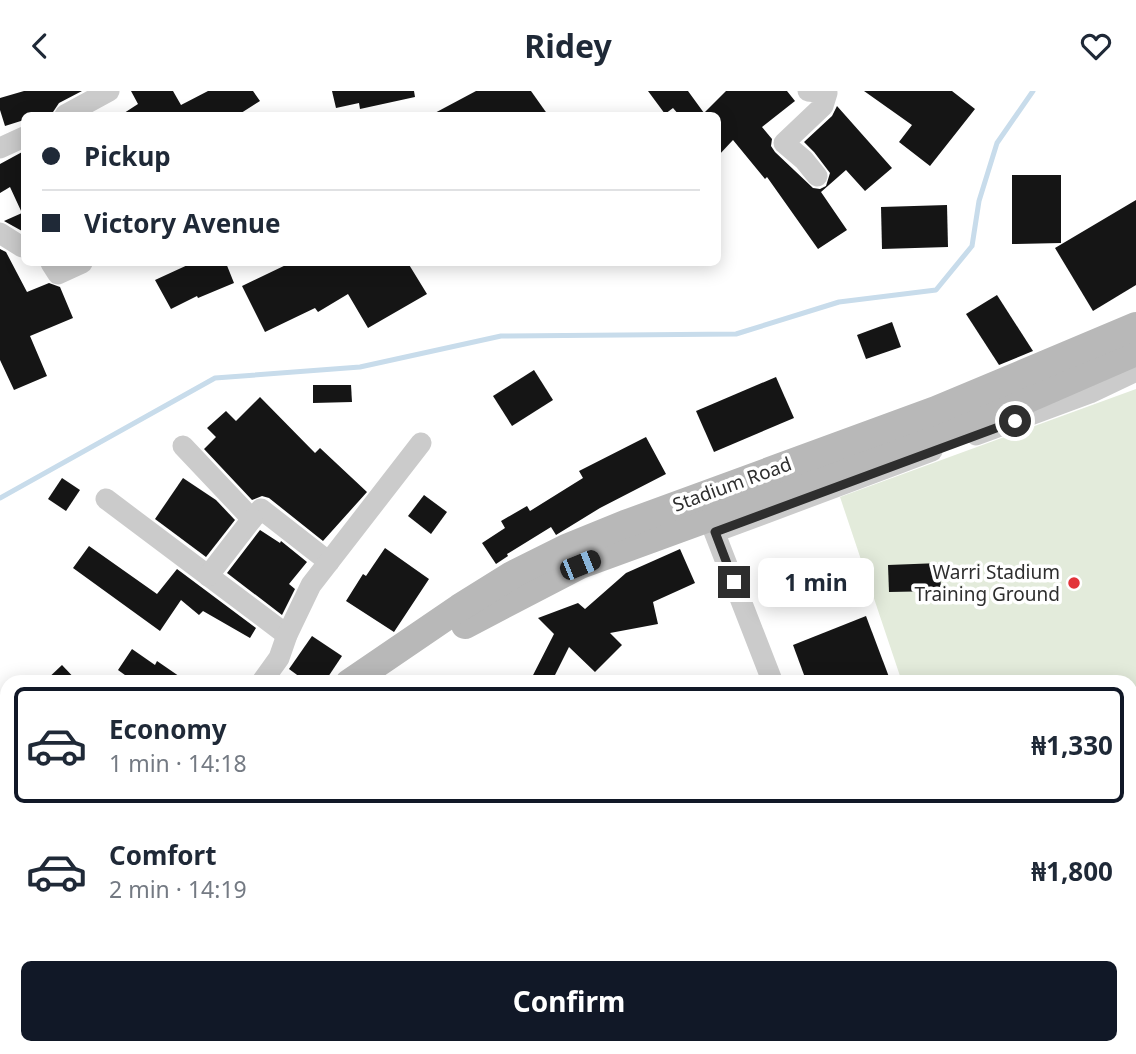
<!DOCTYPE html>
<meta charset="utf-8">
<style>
body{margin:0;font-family:"Noto Sans",sans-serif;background:#f2f2f3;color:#1f2937;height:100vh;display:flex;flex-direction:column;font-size:26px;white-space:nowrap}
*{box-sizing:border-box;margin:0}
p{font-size:23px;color:#747a83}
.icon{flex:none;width:38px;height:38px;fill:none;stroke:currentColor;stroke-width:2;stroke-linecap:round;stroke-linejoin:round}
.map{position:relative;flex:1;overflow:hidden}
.drawer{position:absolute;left:0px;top:584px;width:1138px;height:380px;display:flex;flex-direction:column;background:#fff;border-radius:21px 21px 0 0;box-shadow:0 4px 18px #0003}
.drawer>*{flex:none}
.guide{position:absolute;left:21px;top:21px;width:700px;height:154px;border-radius:10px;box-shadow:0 4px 18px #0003;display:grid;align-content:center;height:154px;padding:0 21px;background:#fff}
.end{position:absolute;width:32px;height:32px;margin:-16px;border:9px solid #2e2e2e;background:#fff;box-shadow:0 0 0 4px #fff}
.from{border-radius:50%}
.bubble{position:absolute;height:49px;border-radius:10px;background:#fff;box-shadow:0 4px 18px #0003;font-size:23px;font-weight:700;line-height:49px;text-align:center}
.car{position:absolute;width:21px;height:42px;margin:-21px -10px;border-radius:9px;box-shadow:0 0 5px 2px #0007;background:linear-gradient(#222 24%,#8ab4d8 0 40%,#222 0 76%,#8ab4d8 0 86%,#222 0)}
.guide b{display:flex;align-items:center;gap:24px;height:66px;font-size:26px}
.guide b+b{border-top:2px solid #e0e1e3}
.guide i{width:18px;height:18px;background:#1f2937}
ul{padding:12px 0 0;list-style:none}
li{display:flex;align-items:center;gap:21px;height:116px;margin:0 14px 10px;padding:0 7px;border:4px solid transparent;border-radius:10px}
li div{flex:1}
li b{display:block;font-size:26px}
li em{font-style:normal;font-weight:700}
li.on{border-color:#111827}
li>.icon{width:63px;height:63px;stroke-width:1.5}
.action{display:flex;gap:14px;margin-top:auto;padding:14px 21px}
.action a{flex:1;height:80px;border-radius:10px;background:#111827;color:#fff;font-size:28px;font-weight:700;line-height:80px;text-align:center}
header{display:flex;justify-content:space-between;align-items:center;height:91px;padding:0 21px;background:#fff;font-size:32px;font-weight:700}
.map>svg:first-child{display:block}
.pitch{fill:#e3ebdb}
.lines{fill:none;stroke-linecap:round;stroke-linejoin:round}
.stream{stroke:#c8dceb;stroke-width:5}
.building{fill:#151515}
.minor{stroke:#cbcbcb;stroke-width:21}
.secondary{stroke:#b8b8b8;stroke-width:28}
.route{stroke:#2e2e2e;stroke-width:9}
.poi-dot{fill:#e23339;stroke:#fff;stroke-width:2.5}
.labels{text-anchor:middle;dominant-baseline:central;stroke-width:7;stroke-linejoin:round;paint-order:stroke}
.street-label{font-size:19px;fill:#2e2e2e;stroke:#fff}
.poi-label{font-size:19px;fill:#2e2e2e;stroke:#fff;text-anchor:end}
</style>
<header><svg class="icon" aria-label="back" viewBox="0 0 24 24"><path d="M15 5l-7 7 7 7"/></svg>Ridey<svg class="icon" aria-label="heart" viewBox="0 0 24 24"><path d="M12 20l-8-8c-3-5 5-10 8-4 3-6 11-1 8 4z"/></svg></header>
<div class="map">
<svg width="1136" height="963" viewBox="0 0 1136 963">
<rect width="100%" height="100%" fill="#fff"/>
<path class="pitch" d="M1136,298V963H1035L1027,957H1130V592L902,591L840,406Z"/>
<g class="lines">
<path class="stream" d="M0,407L215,287L360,276L501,245L736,243L839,211L936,199L972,155L979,110L997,52L1033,0"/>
</g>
<g class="building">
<path d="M24,0H82L59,12L53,21L40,24H24V29L5,35L0,19V7Z"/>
<path d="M131,0H173L181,14L208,0H253L260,10L238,24H121L138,13Z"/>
<path d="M332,0H414L415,6L360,18L359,12L336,17Z"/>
<path d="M476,0H531L548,24H431Z"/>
<path d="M648,0H688L704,22L726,0H787L795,10L762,36L772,48L771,55L775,61L813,97L820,98L826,95L830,82L814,61L804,51L832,25L837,15L892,77L865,100L846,79L821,101L847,139L818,158L767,86L765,88L733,49L718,65V24H679L673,17L665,23Z"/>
<path d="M864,0H952L975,18L930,75L899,51L912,34Z"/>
<path d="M24,60V139L22,140L4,130L22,122L10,96L0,102V73Z"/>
<path d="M1012,84H1061V152L1012,153Z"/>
<path d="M1136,109V194L1093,220L1055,157Z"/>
<path d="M947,114L948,156L882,158L881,116Z"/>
<path d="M0,158L6,161L27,201L49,192L60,196L73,227L30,245L47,285L14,299L0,269Z"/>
<path d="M192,172H226L234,192L198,207L197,205L171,218L155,189Z"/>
<path d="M290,172H408L427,203L368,237L348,203L318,221L315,217L265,241L242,195Z"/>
<path d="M997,204L1033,260L999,274L966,223Z"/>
<path d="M892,231L901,256L866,268L857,244Z"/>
<path d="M534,279L553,309L512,335L493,305Z"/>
<path d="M776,286L794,327L714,361L696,320Z"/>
<path d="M313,294H351L352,311L313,312Z"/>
<path d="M260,306L315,362L320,357L367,401L323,450L269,407L262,405L252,409L204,358L216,346L207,337L226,320L236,330Z"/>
<path d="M646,346L666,383L600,417L556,444L551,436L507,463L508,465L496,473L482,452L505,437L501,430L527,415L530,420L583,387L579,380Z"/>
<path d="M62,387L80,399L66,420L48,408Z"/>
<path d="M183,387L216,409L235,429L206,466L155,428Z"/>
<path d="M424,404L447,421L431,443L408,425Z"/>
<path d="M260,439L280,452L281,450L307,471L289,493L295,498L282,524L227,482Z"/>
<path d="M89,455L157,503L177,478L256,537L250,547L203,520L199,524L181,509L160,540L73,477Z"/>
<path d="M385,457L429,488L394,541L346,510L363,483L366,485Z"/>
<path d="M680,458L695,492L653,511L658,533L610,542L622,554L595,581L569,556L551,592H529L554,543L538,527L578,512L585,518L626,482Z"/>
<path d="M940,472L941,500L889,501L888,474Z"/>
<path d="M866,525L889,586L876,592H807L793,554Z"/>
<path d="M312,545L342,565L324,592H308L289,578Z"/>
<path d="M132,558L155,574L157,570L189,592H136L118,579Z"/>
<path d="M62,574L79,592H43Z"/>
</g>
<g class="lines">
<g class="minor">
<path d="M808,0L827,2L823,15L784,52L804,69L817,85"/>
<path d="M65,24L109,0"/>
<path d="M0,57L24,46"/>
<path d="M0,142L22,156L24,155"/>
<path d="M51,172L58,183L82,172"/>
<path d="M976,344L1090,302L1136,280"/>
<path d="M183,355L252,428L261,418L329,471"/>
<path d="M106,408L287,544"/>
<path d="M710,430L773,592"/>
<path d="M715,441L932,360"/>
<path d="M208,485L252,428"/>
<path d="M261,592L279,567L287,544L311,494L421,352"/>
<path d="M146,957L152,963"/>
<path d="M448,957L454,963"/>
<path d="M910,957L912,963"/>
</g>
<g class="secondary">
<path d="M465,534L580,474L989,325L1136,261"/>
<path d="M349,592L459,517L512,484L566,457L625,433L936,319L1136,235"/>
<path d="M0,812L7,809"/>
<path d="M0,845L7,841"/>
</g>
</g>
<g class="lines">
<path class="route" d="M734,491L715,441L1015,330"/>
</g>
<circle class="poi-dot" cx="1074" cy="492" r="7"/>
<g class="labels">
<g class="street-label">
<text transform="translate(732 393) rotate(-20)">Stadium Road</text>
</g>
<g class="poi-label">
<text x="1060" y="481">Warri Stadium<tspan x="1060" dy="22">Training Ground</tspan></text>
</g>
</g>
</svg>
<i class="end from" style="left:1015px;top:330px"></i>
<i class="end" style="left:734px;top:491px"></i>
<div class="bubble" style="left:758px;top:467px;width:116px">1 min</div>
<i class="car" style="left:580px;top:474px;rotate:68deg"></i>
<div class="guide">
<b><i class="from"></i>Pickup</b>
<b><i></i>Victory Avenue</b>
</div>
<section class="drawer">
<ul>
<li class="on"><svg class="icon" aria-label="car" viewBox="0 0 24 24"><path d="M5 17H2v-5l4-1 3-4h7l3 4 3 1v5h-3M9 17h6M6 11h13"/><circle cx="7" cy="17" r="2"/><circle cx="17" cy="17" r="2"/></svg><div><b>Economy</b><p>1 min · 14:18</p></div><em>₦1,330</em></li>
<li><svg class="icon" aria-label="car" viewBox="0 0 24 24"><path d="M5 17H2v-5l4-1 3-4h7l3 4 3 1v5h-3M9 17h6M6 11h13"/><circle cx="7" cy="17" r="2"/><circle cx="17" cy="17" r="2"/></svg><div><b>Comfort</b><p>2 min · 14:19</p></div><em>₦1,800</em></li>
</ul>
<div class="action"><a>Confirm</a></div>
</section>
</div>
